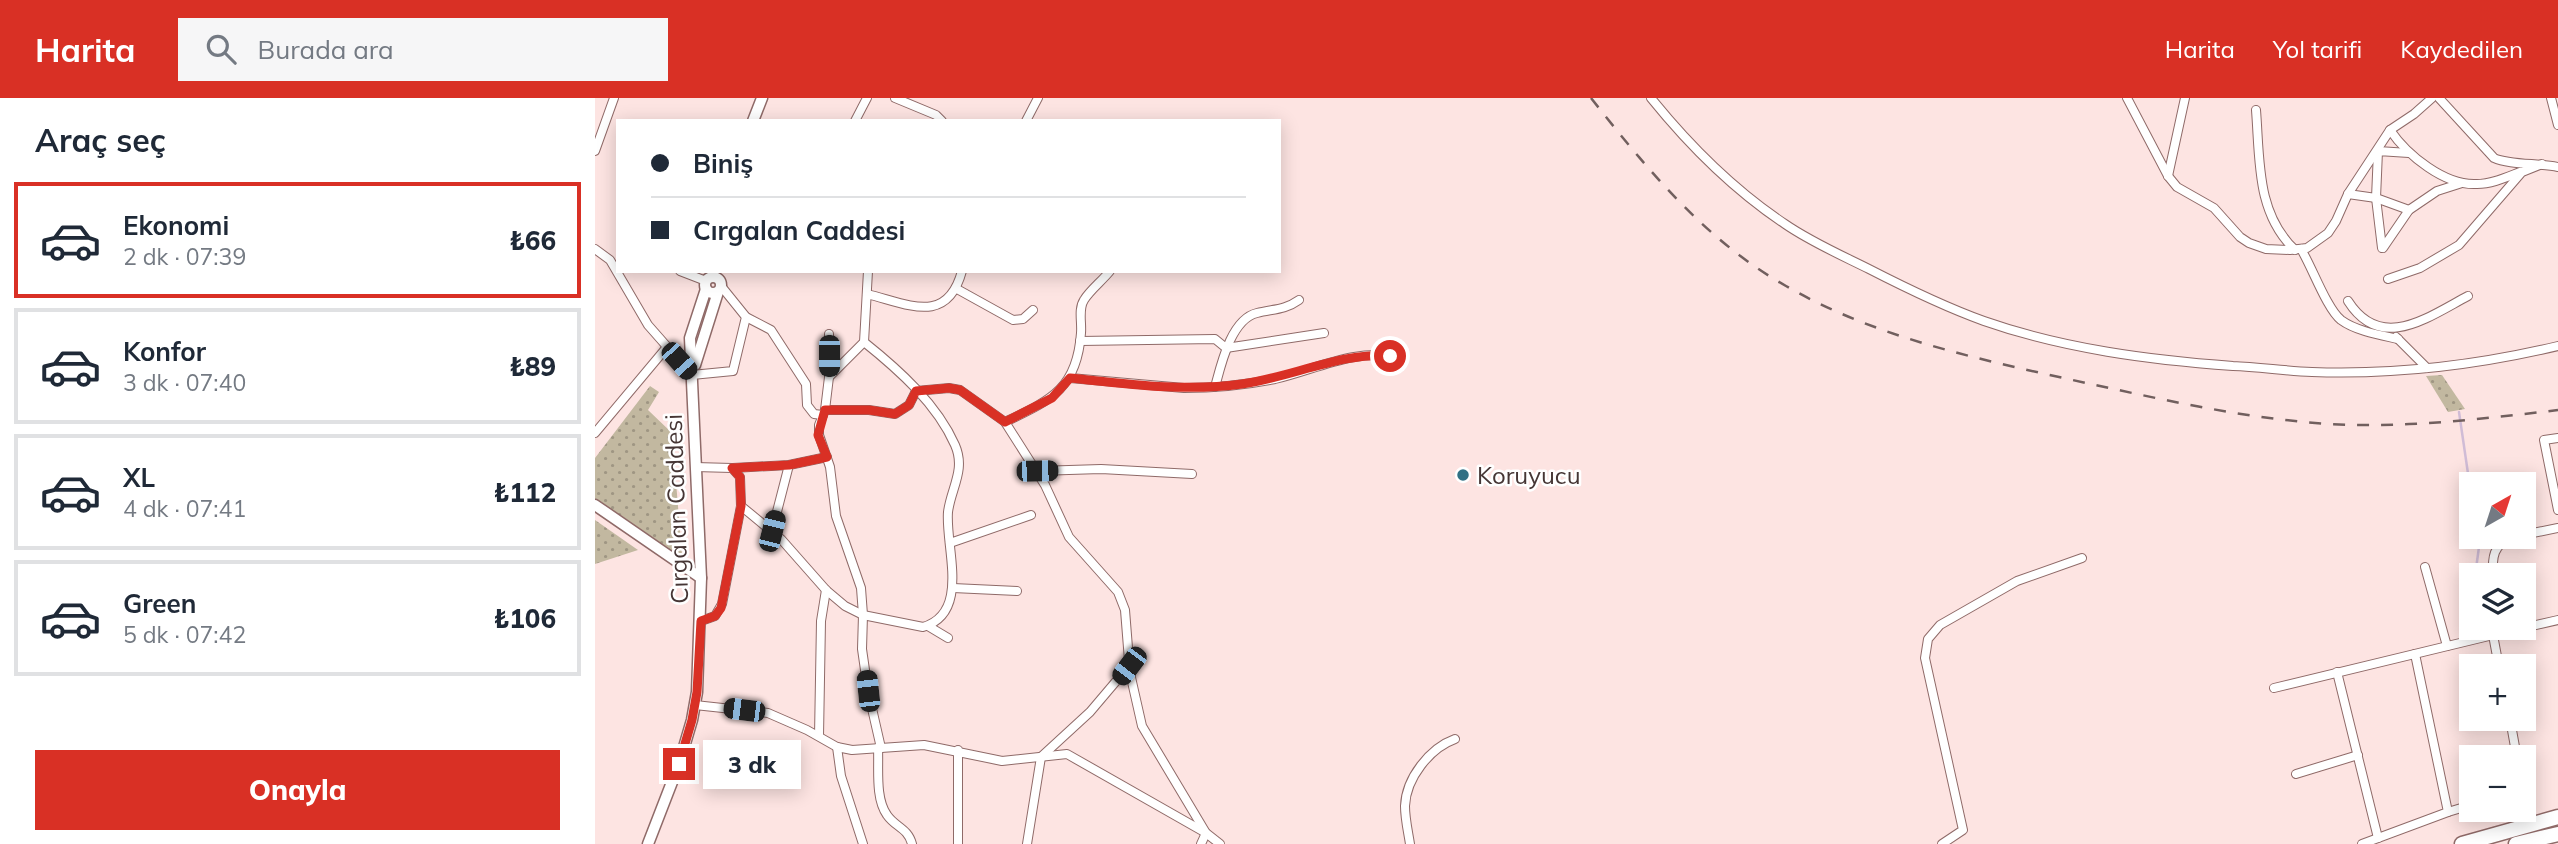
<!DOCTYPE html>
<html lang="tr">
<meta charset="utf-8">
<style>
body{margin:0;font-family:Mulish,sans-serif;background:#f6f6f7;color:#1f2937;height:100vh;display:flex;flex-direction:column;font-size:26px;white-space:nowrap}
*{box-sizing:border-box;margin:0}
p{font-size:23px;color:#747a83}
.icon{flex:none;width:38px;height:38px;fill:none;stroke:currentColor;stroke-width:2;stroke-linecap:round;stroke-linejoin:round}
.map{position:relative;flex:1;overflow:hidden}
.drawer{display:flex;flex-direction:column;background:#fff;width:595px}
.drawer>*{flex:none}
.top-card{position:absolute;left:21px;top:21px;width:665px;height:154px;border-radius:0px;box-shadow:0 4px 18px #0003;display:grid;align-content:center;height:154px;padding:0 35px;background:#fff}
.needle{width:46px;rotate:39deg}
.tools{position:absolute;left:1864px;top:374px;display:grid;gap:14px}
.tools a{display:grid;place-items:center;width:77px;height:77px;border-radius:0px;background:#fff;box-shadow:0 4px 18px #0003;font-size:35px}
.end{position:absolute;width:32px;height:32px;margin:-16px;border:9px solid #d93025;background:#fff;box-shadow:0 0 0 4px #fff}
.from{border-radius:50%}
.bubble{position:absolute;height:49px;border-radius:0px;background:#fff;box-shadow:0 4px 18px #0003;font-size:23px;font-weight:800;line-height:49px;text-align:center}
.car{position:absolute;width:21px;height:42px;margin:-21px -10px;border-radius:9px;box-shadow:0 0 5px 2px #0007;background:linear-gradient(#222 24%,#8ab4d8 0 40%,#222 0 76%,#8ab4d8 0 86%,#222 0)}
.top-card b{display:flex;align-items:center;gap:24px;height:66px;font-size:26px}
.top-card b+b{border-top:2px solid #e0e1e3}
.top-card i{width:18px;height:18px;background:#1f2937}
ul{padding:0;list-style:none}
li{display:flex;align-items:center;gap:21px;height:116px;margin:0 14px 10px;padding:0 21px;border:4px solid #e0e1e3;border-radius:0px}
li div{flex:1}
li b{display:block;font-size:26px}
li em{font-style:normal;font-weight:800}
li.current{border-color:#d93025}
li>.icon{width:63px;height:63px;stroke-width:1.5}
h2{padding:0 35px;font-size:32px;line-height:84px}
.action{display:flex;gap:14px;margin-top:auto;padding:14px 35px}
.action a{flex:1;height:80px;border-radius:0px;background:#d93025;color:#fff;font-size:28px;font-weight:800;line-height:80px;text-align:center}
header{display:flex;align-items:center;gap:42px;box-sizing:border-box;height:98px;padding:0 35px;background:#d93025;color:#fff}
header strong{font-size:33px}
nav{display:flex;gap:38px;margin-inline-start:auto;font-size:24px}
.search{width:490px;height:63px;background:#f6f6f7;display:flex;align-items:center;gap:18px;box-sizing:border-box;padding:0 24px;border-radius:0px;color:#747a83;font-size:26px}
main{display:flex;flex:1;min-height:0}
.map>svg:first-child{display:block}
.grass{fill:url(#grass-dots)}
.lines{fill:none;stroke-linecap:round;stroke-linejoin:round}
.stream{stroke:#d0bcd6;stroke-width:2.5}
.street-casing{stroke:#8f6a68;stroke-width:10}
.secondary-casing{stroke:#8f6a68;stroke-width:13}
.highway-casing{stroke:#8f6a68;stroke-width:17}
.street{stroke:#fff;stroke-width:8}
.secondary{stroke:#fff;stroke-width:10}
.highway{stroke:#fff;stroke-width:14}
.rail{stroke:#715f5e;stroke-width:2.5;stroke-dasharray:12 12;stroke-linecap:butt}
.route{stroke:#d93025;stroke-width:9}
.poi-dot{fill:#307084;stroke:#fff;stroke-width:2.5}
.labels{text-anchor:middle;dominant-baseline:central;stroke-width:5;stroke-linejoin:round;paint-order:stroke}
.poi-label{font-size:24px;fill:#463635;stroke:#fff;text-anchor:start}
.street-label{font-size:24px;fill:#463635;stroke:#fff}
</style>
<header>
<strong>Harita</strong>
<div class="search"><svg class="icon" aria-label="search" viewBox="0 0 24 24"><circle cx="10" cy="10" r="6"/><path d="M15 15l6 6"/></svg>Burada ara</div>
<nav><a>Harita</a><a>Yol tarifi</a><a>Kaydedilen</a></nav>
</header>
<main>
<section class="drawer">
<h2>Araç seç</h2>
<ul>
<li class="current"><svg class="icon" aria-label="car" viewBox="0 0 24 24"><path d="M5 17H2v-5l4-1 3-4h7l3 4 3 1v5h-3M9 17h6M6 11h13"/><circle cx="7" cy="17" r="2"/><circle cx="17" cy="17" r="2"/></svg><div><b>Ekonomi</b><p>2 dk · 07:39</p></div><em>₺66</em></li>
<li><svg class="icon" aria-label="car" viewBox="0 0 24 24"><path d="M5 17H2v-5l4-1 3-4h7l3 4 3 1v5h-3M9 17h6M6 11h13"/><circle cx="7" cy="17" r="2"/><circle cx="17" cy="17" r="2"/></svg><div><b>Konfor</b><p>3 dk · 07:40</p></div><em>₺89</em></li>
<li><svg class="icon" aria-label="car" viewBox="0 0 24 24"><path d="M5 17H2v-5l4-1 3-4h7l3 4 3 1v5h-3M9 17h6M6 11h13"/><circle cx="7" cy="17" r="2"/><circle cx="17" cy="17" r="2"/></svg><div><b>XL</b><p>4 dk · 07:41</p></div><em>₺112</em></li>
<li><svg class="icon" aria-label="car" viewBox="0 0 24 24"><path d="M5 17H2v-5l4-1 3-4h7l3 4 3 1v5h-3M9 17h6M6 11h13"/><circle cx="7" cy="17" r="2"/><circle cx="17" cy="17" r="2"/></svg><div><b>Green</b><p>5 dk · 07:42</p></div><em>₺106</em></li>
</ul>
<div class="action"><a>Onayla</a></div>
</section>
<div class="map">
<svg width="1963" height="746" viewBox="0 0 1963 746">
<defs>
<pattern id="grass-dots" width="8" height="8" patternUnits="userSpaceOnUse" patternTransform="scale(1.75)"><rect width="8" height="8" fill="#c2b8a0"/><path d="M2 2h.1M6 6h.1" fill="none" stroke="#9f9683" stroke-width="1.8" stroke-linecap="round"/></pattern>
</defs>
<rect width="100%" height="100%" fill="#fde4e2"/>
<g class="grass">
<path d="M1847,277L1870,311L1853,314L1831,278Z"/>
<path d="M55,288L64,294L53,312L77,335L88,469L0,407V360Z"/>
<path d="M0,422L43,452L0,466Z"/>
</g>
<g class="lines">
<g class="stream">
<path d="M1864,314L1876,396"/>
<path d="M1880,478L1884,449L1882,439"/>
<path d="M1874,524L1876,509"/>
</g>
<defs>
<g id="street">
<path d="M300,0L341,17L347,23"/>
<path d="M1056,0C1094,47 1139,92 1190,126C1216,144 1246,157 1274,171C1311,190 1350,209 1389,223C1469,251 1555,262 1638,268C1664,269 1691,273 1717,274C1800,277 1883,267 1963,248"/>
<path d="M1532,0L1573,78L1582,89L1619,110L1645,139L1654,145L1671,151L1695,152L1712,150L1733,135L1741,123L1753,96L1795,32L1819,16L1837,0"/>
<path d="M1844,0L1899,60C1914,67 1944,65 1963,69"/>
<path d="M1956,0L1963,27"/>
<path d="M1661,12C1665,62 1661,115 1700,152"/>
<path d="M260,23L272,0"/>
<path d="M431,23L443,0"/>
<path d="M1795,32C1812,57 1850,88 1882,86C1897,86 1912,79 1925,74"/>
<path d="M0,53L19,0"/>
<path d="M1573,78L1590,0"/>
<path d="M1753,96L1781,100L1814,112L1842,93L1867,85"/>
<path d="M1787,150L1781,100L1783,53L1814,55"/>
<path d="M1788,150L1814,112"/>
<path d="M0,151L15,162L53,227L97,277L138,273L151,219L126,188"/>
<path d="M1706,151C1717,169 1732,211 1746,222C1761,233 1785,237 1803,241"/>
<path d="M85,173L111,183"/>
<path d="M273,173L269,244L234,279L230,312L224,327V337L235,369L241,418L266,490L268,517L267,551L273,593L286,650"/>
<path d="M1793,181L1825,170L1864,147L1927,74L1947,66"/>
<path d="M362,191L418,222L428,221L438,212"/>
<path d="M272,196C313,206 352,228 367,173"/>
<path d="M1753,203C1786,255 1833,219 1873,198"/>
<path d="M151,219L176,232L211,286L212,307L219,316L228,317"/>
<path d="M234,236V279"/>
<path d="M1801,239L1832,270"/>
<path d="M485,243L620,241L631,250L729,235"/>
<path d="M475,280L589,290C620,290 650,287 680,281C719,272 761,250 801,259"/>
<path d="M620,289C626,267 636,221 662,215C678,211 690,212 704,202"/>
<path d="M230,312H274L300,316L314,307L321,293L354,290L365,292L410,324L450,387L474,439L523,494L530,512L535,575L547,628L611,735L606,746"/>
<path d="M410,324C456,302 482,291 486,235C487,224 483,211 489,202C495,192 507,183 515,173"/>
<path d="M0,335L72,249"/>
<path d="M1963,340L1949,342L1963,412"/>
<path d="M100,369L137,370L145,379L146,408L127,506L120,518L106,523"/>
<path d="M138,370L194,367L232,359"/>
<path d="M442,373L506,371L597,376"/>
<path d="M146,408L186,441L231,492L250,508L268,517L328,529C376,515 350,449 353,414C356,390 371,372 360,347C342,306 304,272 269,244"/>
<path d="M177,433L194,367"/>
<path d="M1928,437L1963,430"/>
<path d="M355,445L436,417"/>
<path d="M1830,469L1852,548"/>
<path d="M1898,478C1897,459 1898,447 1917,439"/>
<path d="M358,490L422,493"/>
<path d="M333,528L353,540"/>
<path d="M1928,530L1963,522"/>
<path d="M1898,537L1904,569"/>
<path d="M1742,574L1783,740"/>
<path d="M1679,590L1927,530"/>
<path d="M100,607L173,615L212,632L242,649L257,652L329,647L407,663L472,656L611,735L625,746"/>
<path d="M1915,621L1922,660"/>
<path d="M224,638L226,523L231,492"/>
<path d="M242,649L246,678L268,746"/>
<path d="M283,650C284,671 280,700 292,717C300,729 313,730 317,746"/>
<path d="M363,652V746"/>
<path d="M1701,676L1763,657"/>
<path d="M1853,714L1876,707"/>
<path d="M432,746L446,659L495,614L534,568"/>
<path d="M815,746C813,733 810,721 810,708C811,680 835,650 860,641"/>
<path d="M1347,746L1368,732L1330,560L1333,541L1345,527L1422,483L1487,460"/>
<path d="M1767,746L1853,714L1820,556"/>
</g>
<g id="secondary">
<path d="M158,23L167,0"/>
<circle cx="118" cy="187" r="8"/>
<path d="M100,267L123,194"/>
<path d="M0,407L106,480"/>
<path d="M53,746L84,666L97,622L102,594L106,480L95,240L111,191"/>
</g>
<g id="highway">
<path d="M1867,746L1963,719"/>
<path d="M1921,746L1963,736"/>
</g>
</defs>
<use href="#street" class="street-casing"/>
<use href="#secondary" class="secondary-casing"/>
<use href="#highway" class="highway-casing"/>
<use href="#street" class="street"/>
<use href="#secondary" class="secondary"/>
<use href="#highway" class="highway"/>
<path class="rail" d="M996,0C1052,71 1111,143 1191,188C1283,241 1388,262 1491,285C1579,304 1670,325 1760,327C1828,328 1896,320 1963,312"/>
</g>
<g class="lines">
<path class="route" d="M84,666L97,622L102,594L106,523L120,518L126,510L146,408L145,379L137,370L194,367L232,359L223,337L230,312H274L300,316L314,307L321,293L354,290L365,292L410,324L457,300L475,280C532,286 590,294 647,286C693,280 751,253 795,258"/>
</g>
<circle class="poi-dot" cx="868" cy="377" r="7"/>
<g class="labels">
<g class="poi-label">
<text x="882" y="377">Koruyucu</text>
</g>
<g class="street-label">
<text transform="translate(81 411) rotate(-92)">Cırgalan Caddesi</text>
</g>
</g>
</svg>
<div class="tools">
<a><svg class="needle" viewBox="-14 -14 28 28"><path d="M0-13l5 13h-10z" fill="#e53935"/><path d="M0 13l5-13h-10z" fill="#747a83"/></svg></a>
<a><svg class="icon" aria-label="layers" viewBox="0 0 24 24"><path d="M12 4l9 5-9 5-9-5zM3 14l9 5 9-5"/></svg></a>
<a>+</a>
<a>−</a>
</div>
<i class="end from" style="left:795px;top:258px"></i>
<i class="end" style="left:84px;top:666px"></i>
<div class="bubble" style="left:108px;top:642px;width:98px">3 dk</div>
<i class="car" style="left:234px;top:258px;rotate:180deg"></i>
<i class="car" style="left:84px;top:263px;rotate:138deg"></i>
<i class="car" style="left:442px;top:373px;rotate:89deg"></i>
<i class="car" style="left:177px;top:433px;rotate:14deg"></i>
<i class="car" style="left:534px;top:568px;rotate:217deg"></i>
<i class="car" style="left:273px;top:593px;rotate:354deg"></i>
<i class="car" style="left:149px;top:612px;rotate:277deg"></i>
<div class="top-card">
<b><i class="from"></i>Biniş</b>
<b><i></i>Cırgalan Caddesi</b>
</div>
</div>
</main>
